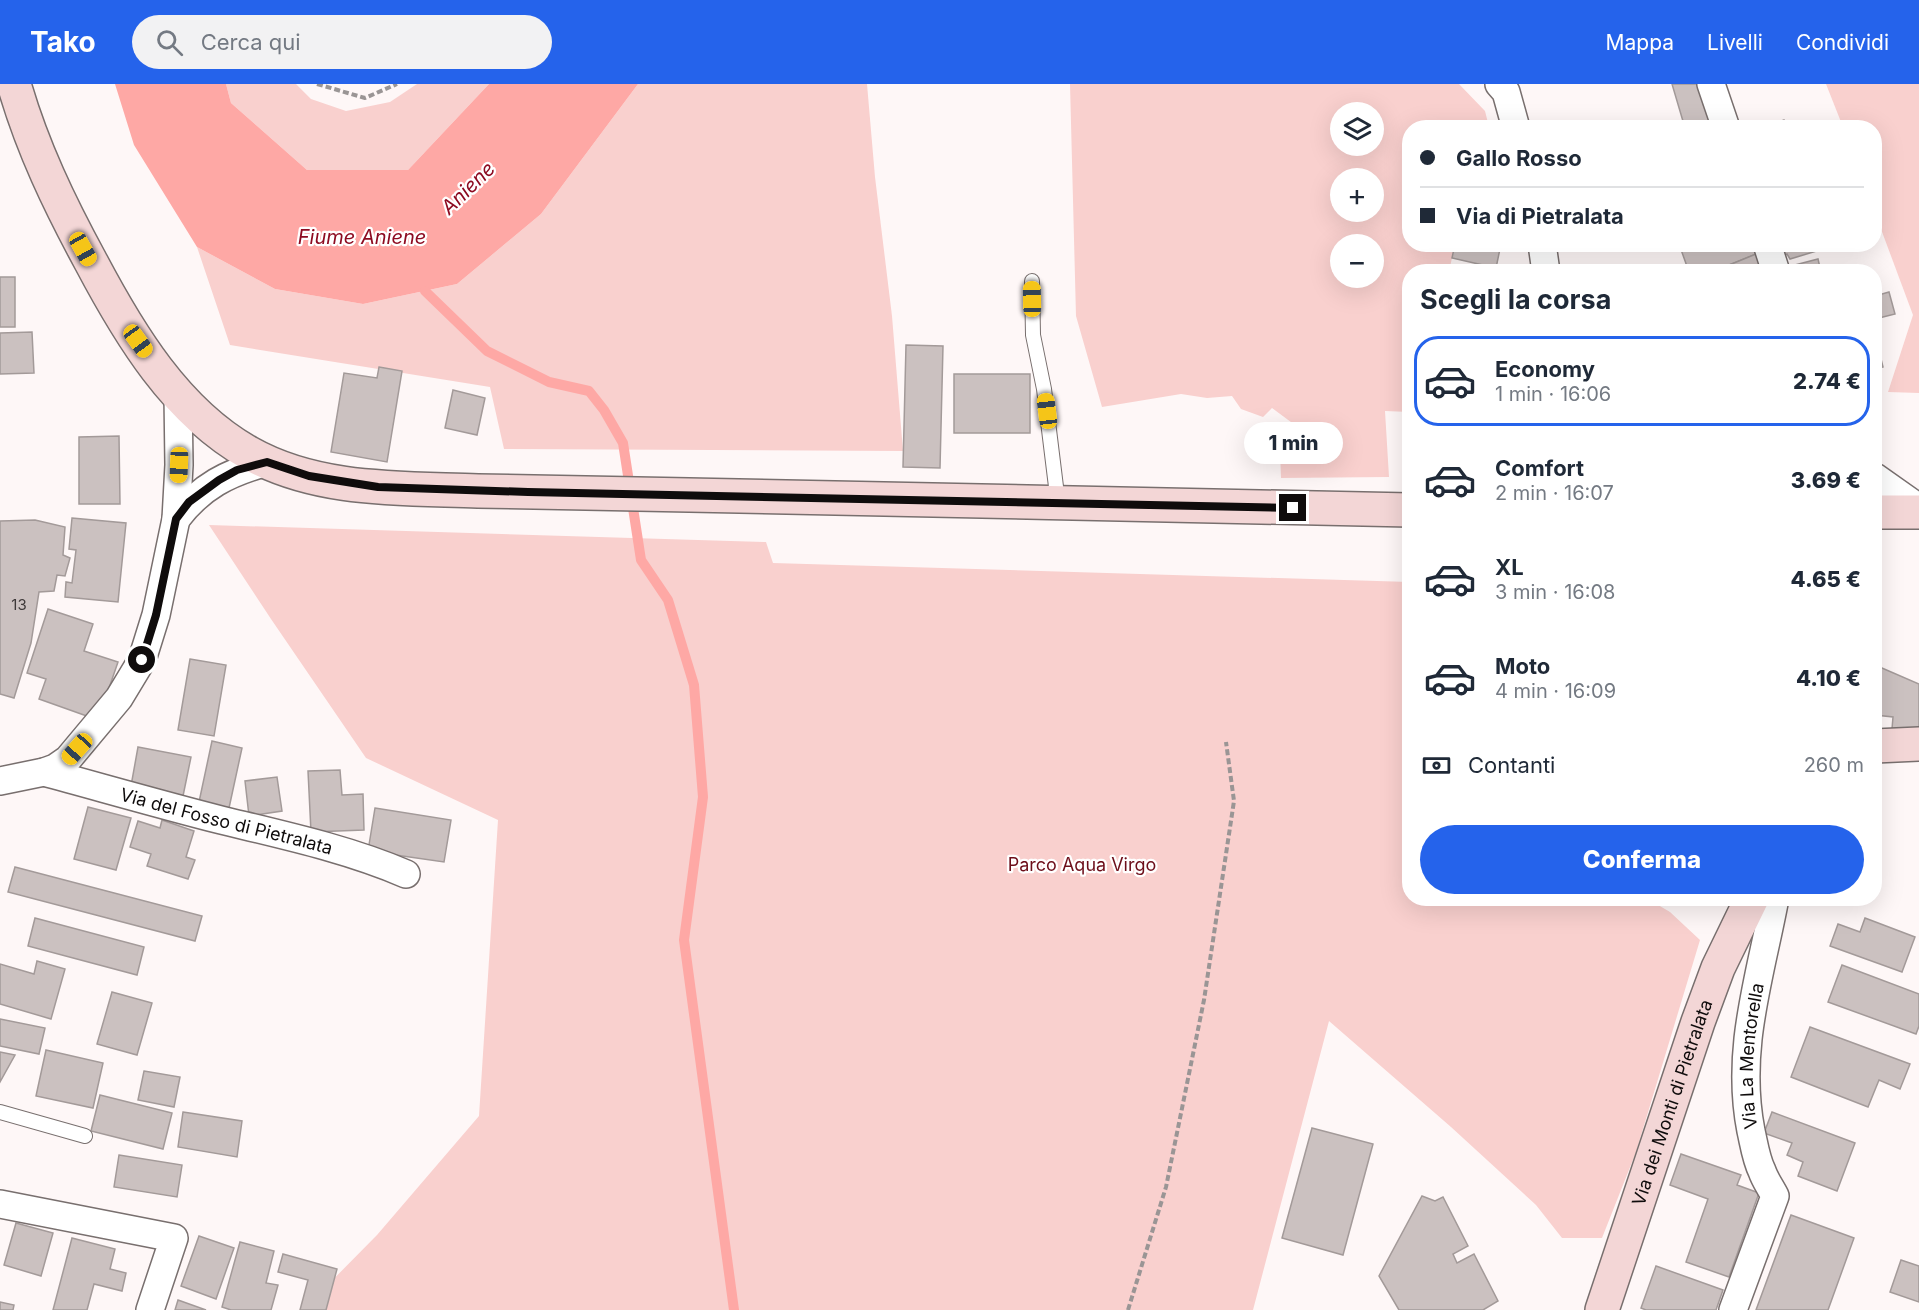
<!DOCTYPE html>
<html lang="it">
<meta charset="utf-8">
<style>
body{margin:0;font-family:Inter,sans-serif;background:#f2f2f3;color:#1f2937;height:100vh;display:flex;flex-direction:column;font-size:22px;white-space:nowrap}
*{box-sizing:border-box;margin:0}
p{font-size:20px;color:#747a83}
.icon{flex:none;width:33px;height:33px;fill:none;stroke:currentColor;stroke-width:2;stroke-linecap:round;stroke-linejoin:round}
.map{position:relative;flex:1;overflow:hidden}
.drawer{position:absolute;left:1402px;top:180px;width:480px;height:642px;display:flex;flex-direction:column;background:#fff;border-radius:24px;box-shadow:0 6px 24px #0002}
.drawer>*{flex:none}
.top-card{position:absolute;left:1402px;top:36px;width:480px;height:132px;border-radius:24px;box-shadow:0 6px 24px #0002;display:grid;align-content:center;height:132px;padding:0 18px;background:#fff}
.controls{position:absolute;left:1330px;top:18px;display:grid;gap:12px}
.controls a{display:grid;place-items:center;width:54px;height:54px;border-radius:50%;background:#fff;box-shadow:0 6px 24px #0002;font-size:30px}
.end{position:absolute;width:27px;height:27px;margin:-14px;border:8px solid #0f0c0c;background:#fff;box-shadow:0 0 0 3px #fff}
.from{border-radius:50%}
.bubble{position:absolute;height:42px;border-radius:21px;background:#fff;box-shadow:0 6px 24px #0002;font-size:20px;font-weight:800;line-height:42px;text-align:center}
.car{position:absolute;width:18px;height:36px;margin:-18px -9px;border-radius:8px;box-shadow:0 0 4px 2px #0007;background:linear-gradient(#f5c518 24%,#345 0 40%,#f5c518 0 76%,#345 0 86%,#f5c518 0)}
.top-card b{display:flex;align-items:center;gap:21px;height:57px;font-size:22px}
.top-card b+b{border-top:2px solid #e0e1e3}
.top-card i{width:15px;height:15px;background:#1f2937}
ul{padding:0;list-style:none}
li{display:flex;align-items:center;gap:18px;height:90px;margin:0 12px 9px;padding:0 6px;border:3px solid transparent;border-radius:24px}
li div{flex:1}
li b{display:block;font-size:22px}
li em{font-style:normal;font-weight:800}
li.current{border-color:#2563eb}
li>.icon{width:54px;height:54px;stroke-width:1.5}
h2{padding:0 18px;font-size:27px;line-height:72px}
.pay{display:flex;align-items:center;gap:15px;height:66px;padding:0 18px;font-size:22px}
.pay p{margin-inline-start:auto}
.button{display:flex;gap:12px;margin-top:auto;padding:12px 18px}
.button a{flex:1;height:69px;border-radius:36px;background:#2563eb;color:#fff;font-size:24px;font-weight:800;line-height:69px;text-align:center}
header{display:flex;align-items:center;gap:36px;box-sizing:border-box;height:84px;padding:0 30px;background:#2563eb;color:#fff}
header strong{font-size:28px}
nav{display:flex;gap:33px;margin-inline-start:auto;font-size:21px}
.search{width:420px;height:54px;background:#f2f2f3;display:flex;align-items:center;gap:15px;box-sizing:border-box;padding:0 21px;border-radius:33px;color:#747a83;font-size:22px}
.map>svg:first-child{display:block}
.green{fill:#f9d0ce;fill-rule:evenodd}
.water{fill:#fea8a5}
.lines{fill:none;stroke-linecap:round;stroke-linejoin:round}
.stream{stroke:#fea8a5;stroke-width:10}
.building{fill:#cbc1c0;stroke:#a39a99;stroke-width:1.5}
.lane-casing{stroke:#786f6e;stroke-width:16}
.street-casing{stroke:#786f6e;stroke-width:30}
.secondary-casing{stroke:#786f6e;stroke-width:36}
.path{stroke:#9a9595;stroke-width:4;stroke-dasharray:6 3;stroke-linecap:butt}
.lane{stroke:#fff;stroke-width:14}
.street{stroke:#fff;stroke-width:27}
.secondary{stroke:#f3d6d6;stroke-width:33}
.route{stroke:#0f0c0c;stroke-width:8}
.labels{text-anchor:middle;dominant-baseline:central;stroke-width:4.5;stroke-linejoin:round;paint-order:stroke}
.number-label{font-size:15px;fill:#3e3939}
.street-label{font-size:18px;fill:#0f0c0c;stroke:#fff}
.park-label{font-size:18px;fill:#6d0e1a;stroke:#fff}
.water-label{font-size:20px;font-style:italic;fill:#8d0b21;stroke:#fff}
</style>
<header>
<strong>Tako</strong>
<div class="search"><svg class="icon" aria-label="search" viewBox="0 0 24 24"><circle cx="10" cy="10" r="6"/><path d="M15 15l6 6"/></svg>Cerca qui</div>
<nav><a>Mappa</a><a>Livelli</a><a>Condividi</a></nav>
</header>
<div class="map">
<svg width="1919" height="1226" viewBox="0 0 1919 1226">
<rect width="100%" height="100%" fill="#fef7f7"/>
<g class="green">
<path d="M226,0H296L311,15L346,27L390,18L417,0H489L408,86H307L231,19Z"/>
<path d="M638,0H867L875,93L892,232L903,367L504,365L490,303L230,261L197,163L275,205L363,220L457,200L541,130Z"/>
<path d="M1070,0H1459L1485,27L1489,43L1410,44V160L1455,161L1449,187L1410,188V328L1385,327L1389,393L1281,394L1280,367L1299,344L1272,324L1263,333L1241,325L1232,312L1207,314L1181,310L1102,323L1076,232ZM1341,28H1374V62H1341ZM1341,94H1374V128H1341ZM1341,160H1374V194H1341Z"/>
<path d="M1826,0H1919V309L1888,308L1913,231L1875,129V44L1843,43Z"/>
<path d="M209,441L766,458L773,479L1410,498V814L1648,815L1670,828L1700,856L1636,1068L1602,1154H1562L1536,1121L1451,1043L1329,937L1253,1226H303L377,1151L479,1032L498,736L366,674L271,535Z"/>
</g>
<path class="water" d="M115,0H226L231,19L307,86H408L489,0H638L541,130L457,200L363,220L275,205L197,163L134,61Z"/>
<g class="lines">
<path class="stream" d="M425,207L487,267L549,298L589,307L604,326L623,359L641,476L668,516L694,601L703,713L684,856L734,1226"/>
</g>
<g class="building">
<path d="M1672,0H1701L1715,44H1685Z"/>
<path d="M1784,36L1787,44H1764Z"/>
<path d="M1455,160H1501L1496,184L1452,174Z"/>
<path d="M1679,160H1758L1761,168L1712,188H1689Z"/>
<path d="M1780,160H1819L1820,166L1790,175L1787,170L1783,172Z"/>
<path d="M1761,168L1766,188H1712Z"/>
<path d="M1818,175L1821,188H1788L1787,183Z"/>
<path d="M1852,181L1853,188H1826Z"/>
<rect x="0" y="193" width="15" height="50"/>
<path d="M1889,208L1895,230L1875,235V212Z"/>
<path d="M32,248L34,289L0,290V249Z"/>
<path d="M1875,251L1883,283L1875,285Z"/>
<path d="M906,261L943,262L940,384L903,383Z"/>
<path d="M379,283L402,287L387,378L331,368L344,289L377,294Z"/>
<rect x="954" y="290" width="76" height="59"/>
<path d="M453,306L485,314L477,351L445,344Z"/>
<path d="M119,352L120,420H79V353Z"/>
<path d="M72,434L126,439L118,518L65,513L66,498L72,499L76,466L69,465Z"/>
<path d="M35,436L65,443L63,471L70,474L65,492L57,491L54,507L39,508L31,559L14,614L0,610V437Z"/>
<path d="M48,525L93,540L84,567L118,578L98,636L39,615L46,595L27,589Z"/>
<path d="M190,575L226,581L214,652L178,646Z"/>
<path d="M1875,581L1919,600V648L1892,645L1893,633L1875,631Z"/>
<path d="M212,657L242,664L229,724L199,718Z"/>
<path d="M138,663L191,673L183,712L131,702Z"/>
<path d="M340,686L342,711L363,710L364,746L311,748L308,687Z"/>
<path d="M277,693L282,727L249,732L245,697Z"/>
<path d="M88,723L131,734L116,786L74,775Z"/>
<path d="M375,724L451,736L444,778L368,767Z"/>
<path d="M162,736L194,747L186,773L195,776L188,795L147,782L151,770L130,763L138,737L160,744Z"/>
<path d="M15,783L202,832L195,857L8,808Z"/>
<path d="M35,834L144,863L137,891L28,862Z"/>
<path d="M1865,834L1915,853L1902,888L1830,862L1838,840L1860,848Z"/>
<path d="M37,877L65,885L51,935L0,920V880L34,890Z"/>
<path d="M1842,881L1919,910V942L1916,950L1828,918Z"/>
<path d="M112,908L152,919L137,971L97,960Z"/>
<path d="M0,935L45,944L39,970L0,962Z"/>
<path d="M1810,943L1910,980L1900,1005L1879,996L1868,1023L1791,993Z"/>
<path d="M46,966L103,979L93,1024L36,1012Z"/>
<path d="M0,968L15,971L0,998Z"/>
<path d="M144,987L180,993L174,1023L138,1016Z"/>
<path d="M100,1011L172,1029L163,1065L91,1047Z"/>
<path d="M183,1028L242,1037L237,1073L178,1063Z"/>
<path d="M1772,1028L1855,1059L1837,1107L1798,1092L1803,1078L1787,1071L1792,1059L1764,1049Z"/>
<path d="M1312,1044L1373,1060L1343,1171L1282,1154Z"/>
<path d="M1681,1070L1741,1091L1737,1101L1759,1109L1729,1193L1686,1178L1708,1115L1670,1101Z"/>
<path d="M119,1071L182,1081L177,1113L114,1103Z"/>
<path d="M1422,1112L1435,1117L1443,1113L1468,1162L1453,1170L1457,1179L1474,1170L1498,1217L1483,1226H1399L1379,1192Z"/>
<path d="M1791,1131L1854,1154L1828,1226H1756Z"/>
<path d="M16,1139L53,1149L41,1192L4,1181Z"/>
<path d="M199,1152L234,1164L216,1215L181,1202Z"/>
<path d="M72,1154L115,1165L110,1185L126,1189L122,1207L94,1200L87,1226H53Z"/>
<path d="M240,1158L274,1167L266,1199L278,1201L271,1226H231L222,1223Z"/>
<path d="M283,1170L337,1185L326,1226H300L308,1196L278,1188Z"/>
<path d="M1901,1176L1919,1182V1218L1890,1208Z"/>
<path d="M1656,1182L1723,1206L1716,1226H1646L1641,1224Z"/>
<path d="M178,1216L206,1226H175Z"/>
<path d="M0,1218L14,1221L13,1226H0Z"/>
</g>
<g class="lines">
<defs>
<g id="lane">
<path d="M1032,197L1033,251L1044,305L1058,419"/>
<path d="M0,1028L85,1052"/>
</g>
<g id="street">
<path d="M1499,0L1506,8L1516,44"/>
<path d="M1711,0L1726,44"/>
<path d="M1542,160L1546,188"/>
<path d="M1767,160L1776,188"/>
<path d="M1875,393L1919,424"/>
<path d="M176,435C201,402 228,389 267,378"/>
<path id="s1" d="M44,688C103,704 162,721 221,736C283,751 348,765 406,790"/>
<path d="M0,697L44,688L55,684L68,675L119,614L142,576L156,531L176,435L179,381L178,311"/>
<path d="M0,1120L174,1154L150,1226"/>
<path id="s2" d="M1733,1226L1775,1112C1771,1104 1765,1096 1762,1087C1756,1075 1754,1060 1751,1047C1735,966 1760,894 1775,814"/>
</g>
<g id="secondary">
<path d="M14,0C32,63 60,121 91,178C129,250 176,328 249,369C318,408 402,404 478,407C549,409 619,410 689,411C929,416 1170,421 1410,426"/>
<path d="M1875,428H1919"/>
<path d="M1875,662L1919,660"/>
<path id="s3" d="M1602,1226L1698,938L1718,884L1752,814"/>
</g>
</defs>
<use href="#lane" class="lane-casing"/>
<use href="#street" class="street-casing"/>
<use href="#secondary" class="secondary-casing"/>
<g class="path">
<path d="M317,0L365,14L397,0"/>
<path d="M1128,1226L1166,1103L1204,916L1234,717L1226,658"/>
</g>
<use href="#lane" class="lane"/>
<use href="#street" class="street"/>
<use href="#secondary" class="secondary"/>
</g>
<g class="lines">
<path class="route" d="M142,576L156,531L176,435L189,418L219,396L237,386L267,378L309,392L378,403L528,408L1293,424"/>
</g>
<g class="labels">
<g class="number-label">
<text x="19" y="520">13</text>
</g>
<g class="street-label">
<text stroke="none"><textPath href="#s1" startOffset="189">Via del Fosso di Pietralata</textPath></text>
<text stroke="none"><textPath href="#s2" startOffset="267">Via La Mentorella</textPath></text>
<text stroke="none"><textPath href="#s3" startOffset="219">Via dei Monti di Pietralata</textPath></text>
</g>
<g class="park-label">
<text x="1082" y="780">Parco Aqua Virgo</text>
</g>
<g class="water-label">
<text transform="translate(468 104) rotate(-44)">Aniene</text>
<text x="362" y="153">Fiume Aniene</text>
</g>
</g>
</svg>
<div class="controls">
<a><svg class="icon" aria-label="layers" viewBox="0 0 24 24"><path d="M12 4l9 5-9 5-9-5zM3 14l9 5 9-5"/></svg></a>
<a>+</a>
<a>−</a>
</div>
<i class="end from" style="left:142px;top:576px"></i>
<i class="end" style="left:1293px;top:424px"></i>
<div class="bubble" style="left:1244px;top:338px;width:99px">1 min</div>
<i class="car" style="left:83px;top:165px;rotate:151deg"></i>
<i class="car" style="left:1032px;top:215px;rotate:359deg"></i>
<i class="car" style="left:138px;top:257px;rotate:144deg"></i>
<i class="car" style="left:1047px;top:327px;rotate:353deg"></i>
<i class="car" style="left:179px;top:381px;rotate:182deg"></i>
<i class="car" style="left:77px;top:665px;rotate:222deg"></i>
<div class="top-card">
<b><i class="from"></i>Gallo Rosso</b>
<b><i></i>Via di Pietralata</b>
</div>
<section class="drawer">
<h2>Scegli la corsa</h2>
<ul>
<li class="current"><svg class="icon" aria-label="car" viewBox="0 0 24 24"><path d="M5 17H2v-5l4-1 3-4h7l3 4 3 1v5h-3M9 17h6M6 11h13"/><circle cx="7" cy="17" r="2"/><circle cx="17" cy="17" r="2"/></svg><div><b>Economy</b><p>1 min · 16:06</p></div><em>2.74 €</em></li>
<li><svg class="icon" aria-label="car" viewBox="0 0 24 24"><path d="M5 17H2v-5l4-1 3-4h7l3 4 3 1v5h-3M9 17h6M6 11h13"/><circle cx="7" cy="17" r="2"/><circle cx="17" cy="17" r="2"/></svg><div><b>Comfort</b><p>2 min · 16:07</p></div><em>3.69 €</em></li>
<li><svg class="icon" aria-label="car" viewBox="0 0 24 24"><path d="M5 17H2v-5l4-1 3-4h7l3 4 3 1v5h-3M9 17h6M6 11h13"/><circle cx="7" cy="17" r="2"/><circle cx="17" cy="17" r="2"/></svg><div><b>XL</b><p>3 min · 16:08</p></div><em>4.65 €</em></li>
<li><svg class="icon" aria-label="car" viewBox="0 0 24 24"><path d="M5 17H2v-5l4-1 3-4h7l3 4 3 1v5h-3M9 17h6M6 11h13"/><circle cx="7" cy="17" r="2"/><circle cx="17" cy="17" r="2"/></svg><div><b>Moto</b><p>4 min · 16:09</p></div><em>4.10 €</em></li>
</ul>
<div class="pay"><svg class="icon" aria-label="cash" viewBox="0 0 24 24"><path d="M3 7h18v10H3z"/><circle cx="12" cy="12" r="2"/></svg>Contanti<p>260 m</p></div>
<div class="button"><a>Conferma</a></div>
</section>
</div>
